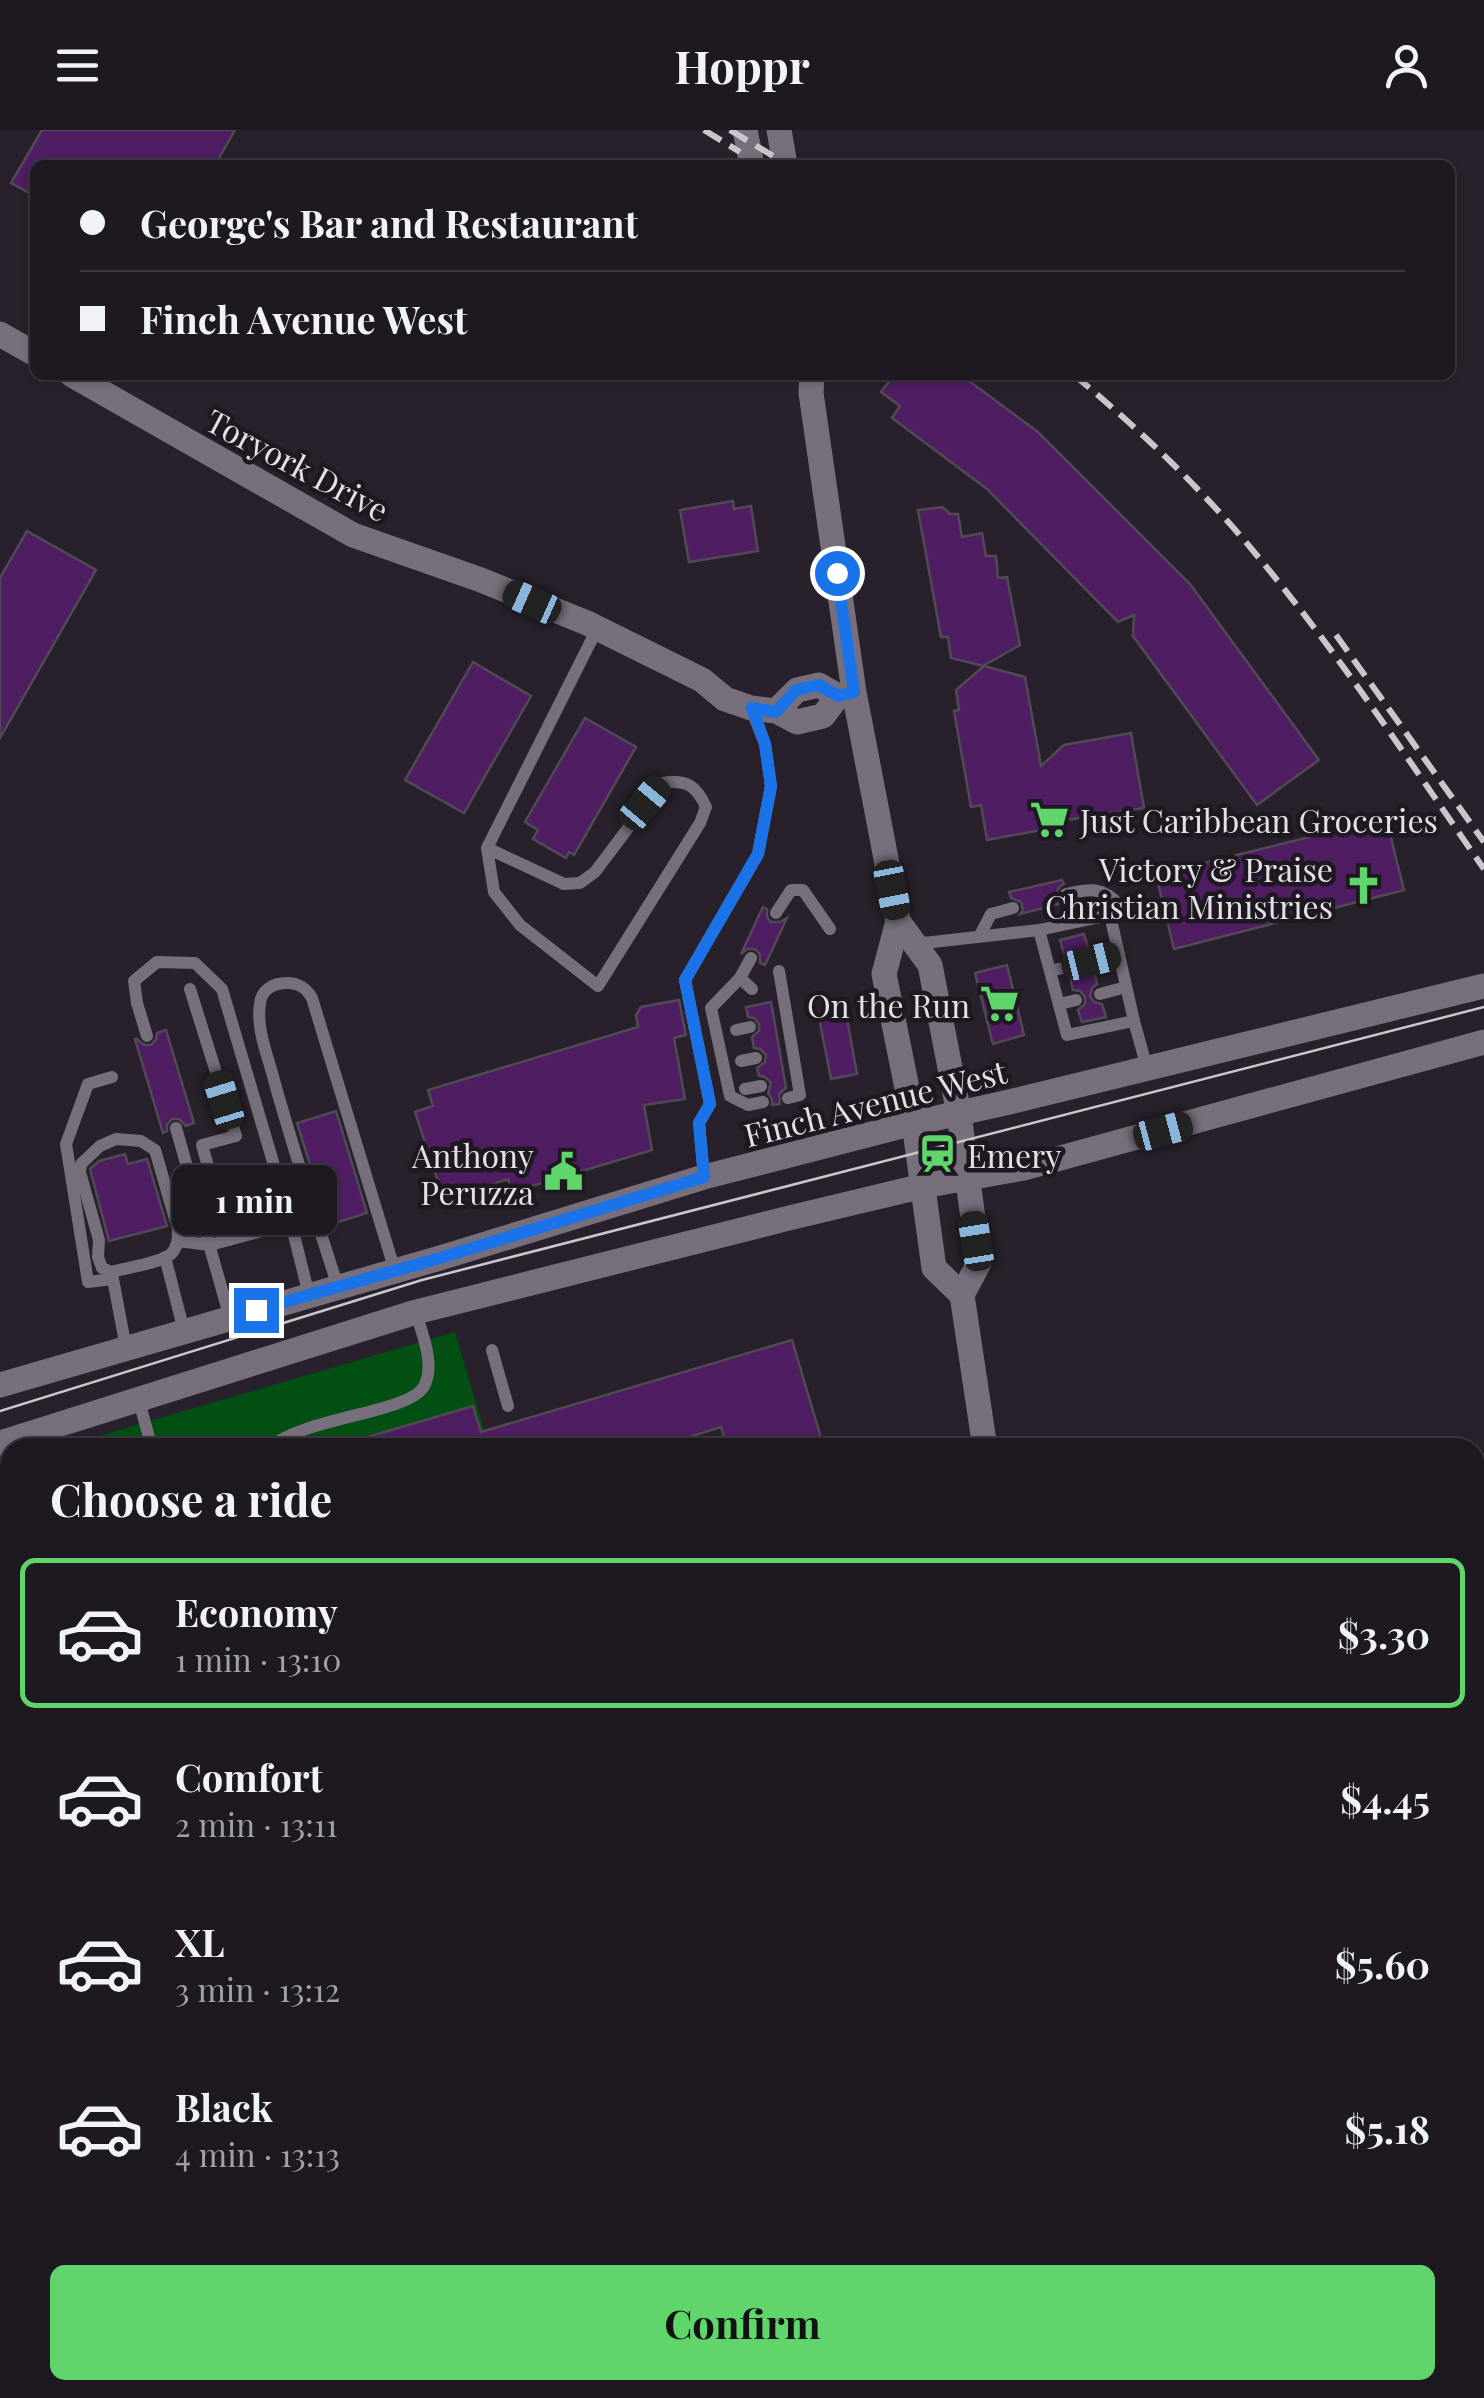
<!DOCTYPE html>
<meta charset="utf-8">
<style>
body{margin:0;font-family:"Playfair Display",serif;background:#262229;color:#f1f3f6;height:100vh;display:flex;flex-direction:column;font-size:38px;white-space:nowrap}
*{box-sizing:border-box;margin:0}
p{font-size:32px;color:#a1a0a5}
.icon{flex:none;width:55px;height:55px;fill:none;stroke:currentColor;stroke-width:2;stroke-linecap:round;stroke-linejoin:round}
.map{position:relative;flex:1;overflow:hidden}
.drawer{position:absolute;left:0px;top:1308px;width:1485px;height:962px;display:flex;flex-direction:column;background:#1e1920;border-radius:30px 30px 0 0;box-shadow:0 2px 8px #0004,0 0 0 2px #3c383e}
.drawer>*{flex:none}
.banner{position:absolute;left:30px;top:30px;width:1425px;height:220px;border-radius:15px;box-shadow:0 2px 8px #0004,0 0 0 2px #3c383e;display:grid;align-content:center;height:220px;padding:0 50px;background:#1e1920}
.end{position:absolute;width:45px;height:45px;margin:-22px;border:12px solid #1a73e8;background:#fff;box-shadow:0 0 0 5px #fff}
.from{border-radius:50%}
.bubble{position:absolute;height:70px;border-radius:15px;background:#1e1920;box-shadow:0 2px 8px #0004,0 0 0 2px #3c383e;font-size:32px;font-weight:700;line-height:70px;text-align:center}
.car{position:absolute;width:30px;height:60px;margin:-30px -15px;border-radius:12px;box-shadow:0 0 8px 2px #0007;background:linear-gradient(#222 24%,#8ab4d8 0 40%,#222 0 76%,#8ab4d8 0 86%,#222 0)}
.banner b{display:flex;align-items:center;gap:35px;height:95px;font-size:38px}
.banner b+b{border-top:2px solid #3c383e}
.banner i{width:25px;height:25px;background:#f1f3f6}
ul{padding:0;list-style:none}
li{display:flex;align-items:center;gap:30px;height:150px;margin:0 20px 15px;padding:0 30px;border:5px solid transparent;border-radius:15px}
li div{flex:1}
li b{display:block;font-size:38px}
li em{font-style:normal;font-weight:700}
li.on{border-color:#5fd56b}
li>.icon{width:90px;height:90px;stroke-width:1.5}
h2{padding:0 50px;font-size:45px;line-height:120px}
.primary-button{display:flex;gap:20px;margin-top:auto;padding:20px 50px}
.primary-button a{flex:1;height:115px;border-radius:15px;background:#5fd56b;color:#111;font-size:40px;font-weight:700;line-height:115px;text-align:center}
header{display:flex;justify-content:space-between;align-items:center;height:130px;padding:0 50px;background:#1e1920;font-size:45px;font-weight:700}
.map>svg:first-child{display:block}
.green{fill:#014f13}
.building{fill:#4f1d62;stroke:#514a55;stroke-width:2.5}
.lines{fill:none;stroke-linecap:round;stroke-linejoin:round}
.service{stroke:#776f7b;stroke-width:12}
.minor{stroke:#776f7b;stroke-width:25}
.tertiary{stroke:#776f7b;stroke-width:25}
.secondary{stroke:#776f7b;stroke-width:25}
.tram{stroke:#cbc6cd;stroke-width:2.5}
.rail{stroke:#cbc6cd;stroke-width:6;stroke-dasharray:20 10;stroke-linecap:butt}
.route{stroke:#1a73e8;stroke-width:12}
.labels{text-anchor:middle;dominant-baseline:central;stroke-width:9;stroke-linejoin:round;paint-order:stroke}
.street-label{font-size:32px;fill:#e4e0e6;stroke:#1e1821}
.poi-label{font-size:32px;fill:#e4e0e6;stroke:#1e1821;text-anchor:end}
</style>
<header><svg class="icon" aria-label="menu" viewBox="0 0 24 24"><path d="M4 6h16M4 12h16M4 18h16"/></svg>Hoppr<svg class="icon" aria-label="person" viewBox="0 0 24 24"><circle cx="12" cy="8" r="4"/><path d="M4 21q1-7 8-7t8 7"/></svg></header>
<div class="map">
<svg width="1484" height="2268" viewBox="0 0 1484 2268">
<rect width="100%" height="100%" fill="#28212b"/>
<g class="green">
<path d="M455,1202L489,1317L57,1318Z"/>
<path d="M10,1331V1746L0,1748V1334Z"/>
<path d="M1484,1733V2268H1233L1237,2260H1475V1752Z"/>
<path d="M310,2260H1078L1079,2268H312Z"/>
</g>
<g class="building">
<path d="M42,0H235L215,35H35V66L11,53Z"/>
<path d="M894,245H961L1038,302L1190,454L1319,630L1257,675L1133,506L1134,485L1118,492L987,359L892,288L900,276L881,262Z"/>
<path d="M733,371L734,379L751,376L758,421L689,432L680,380Z"/>
<path d="M943,377L950,384H958L962,407L982,403L986,426H996L998,448L1007,447L1020,515L983,536L951,528L948,507H941L918,380Z"/>
<path d="M27,401L96,440L0,608V448Z"/>
<path d="M473,532L531,566L464,683L405,650Z"/>
<path d="M984,536L1025,547L1041,636L1064,615L1131,603L1144,678L1066,690L1063,696L987,710L981,675L971,677L954,581L959,580L956,560Z"/>
<path d="M585,588L636,617L574,725L569,722L566,728L533,709L538,700L525,692Z"/>
<path d="M1386,688L1404,760L1174,819L1156,745Z"/>
<path d="M1062,750L1064,754L1059,757L1056,765L1063,773L1020,784L1023,780L1021,772L1011,768L1009,762Z"/>
<path d="M763,777L767,779V787L771,792H780L787,788L765,835L760,833V824L755,819H747L741,824Z"/>
<path d="M1084,804L1089,821L1082,827V834L1087,840L1094,841L1097,854L1092,858L1090,866L1094,872L1102,874L1106,887L1082,892L1078,880L1085,874V867L1080,861L1073,860L1070,847L1076,841V834L1071,828L1065,827L1060,810Z"/>
<path d="M1007,835L1024,905L993,914L975,843Z"/>
<path d="M679,870L686,905L674,908L685,969L644,975L652,1020L512,1062L508,1049L444,1070L415,982L433,976L428,960L638,897L636,885L641,877Z"/>
<path d="M771,872L786,958L779,964L780,974L772,975V969L768,963L771,953L765,947L759,946L757,938L765,932L766,925L760,919L754,918L752,907L759,901V894L754,888L748,887L746,877Z"/>
<path d="M846,883L857,944L831,949L819,888Z"/>
<path d="M166,900L194,993L186,996L179,989H172L167,995V1001L163,1003L135,909H137L144,915H151L156,909L157,903Z"/>
<path d="M336,981L367,1083L329,1095L297,993Z"/>
<path d="M125,1024L128,1034L147,1029L167,1096L109,1111L90,1039L99,1031Z"/>
<path d="M792,1210L824,1318H727L721,1297L683,1309H669L664,1315L654,1318H348L347,1313L473,1276L481,1302Z"/>
</g>
<g class="lines">
<g class="service">
<path d="M487,718L494,762L520,795L598,856L700,693L706,677C696,655 686,649 662,653L595,742L580,753L564,754L487,718L597,499"/>
<path d="M776,783L791,760H803L830,799"/>
<path d="M1110,785L1134,891"/>
<path d="M1039,800L1110,785L1118,780L1119,775C1103,756 1088,759 1066,764"/>
<path d="M979,807L991,784L1013,778"/>
<path d="M915,814L1039,800L1067,905L1134,891L1147,938"/>
<path d="M751,828L740,848L711,878L730,966L748,975L763,972"/>
<path d="M1091,831L1119,824"/>
<path d="M779,841L800,965L788,968"/>
<path d="M1050,841L1067,837"/>
<path d="M740,848L752,859"/>
<path d="M190,859L236,1006L202,1015L229,1110"/>
<path d="M1100,864L1126,857"/>
<path d="M1059,874L1076,870"/>
<path d="M736,900L750,897"/>
<path d="M147,906L137,873L134,851L157,832L195,833L222,859L291,1093L309,1165"/>
<path d="M741,931L756,928"/>
<path d="M112,947L88,954L66,1014L88,1152L113,1149"/>
<path d="M745,959L761,956"/>
<path d="M176,998L230,1188"/>
<path d="M704,1047L699,993L710,974L685,850L758,724L771,656L765,614L751,578"/>
<path d="M178,1111L210,1115L291,1093"/>
<path d="M165,1127L184,1201"/>
<path d="M111,1142C126,1138 161,1133 171,1124C178,1117 178,1108 178,1099L155,1020L141,1011L116,1009L100,1016L81,1034L80,1042L99,1110L98,1127L102,1138L111,1142L113,1149L126,1218"/>
<path d="M338,1157C316,1088 293,1019 274,950C268,926 256,899 260,874C261,860 273,853 287,853C299,853 306,858 312,868L395,1141"/>
<path d="M492,1220L508,1276"/>
<path d="M139,1271L152,1318"/>
<path d="M269,1318C303,1288 404,1283 422,1259C426,1255 427,1249 428,1244C431,1224 421,1201 416,1182"/>
<path d="M673,1318H679"/>
</g>
<g class="minor">
<path d="M1475,1380L1484,1378"/>
<path d="M0,2004L10,2005"/>
<path d="M144,2260L149,2268"/>
</g>
<g class="tertiary">
<path d="M0,204L35,224"/>
<path d="M72,245L353,405L481,450L587,493L702,550L725,569L751,578L776,581L797,592L823,586L838,566L819,555L797,560L776,581"/>
</g>
<g class="secondary">
<path d="M745,0L752,35"/>
<path d="M779,0L785,35"/>
<path d="M812,245L811,263L854,562L898,791L930,835L959,984L979,1133L962,1165L985,1318"/>
<path d="M898,791L884,844L914,993L934,1138L962,1165"/>
<path d="M0,1255L440,1128L704,1047L914,993L1005,973L1484,856"/>
<path d="M0,1313L416,1182L785,1089L923,1056L1024,1038L1484,912"/>
<path d="M1122,2260L1123,2268"/>
</g>
<path class="tram" d="M0,1281L422,1150L1484,877"/>
<g class="rail">
<path d="M704,0L740,22"/>
<path d="M730,0L788,35"/>
<path d="M1074,245C1143,302 1208,365 1264,434C1344,531 1413,637 1484,739"/>
<path d="M1336,505L1484,712"/>
</g>
</g>
<g class="lines">
<path class="route" d="M256,1180L440,1128L704,1047L699,993L710,974L685,850L758,724L771,656L765,614L752,578L776,582L796,560L819,555L838,566L854,562L837,443"/>
</g>
<defs>
<symbol id="supermarket-bare" viewBox="-9 -9 18 18"><path d="M-6-5.5h2.5l.6 2H6L4.5 2H-2.5L-4.4-4H-6ZM-1.5 3.2a1.3 1.3 0 1 0 .1 0ZM3 3.2a1.3 1.3 0 1 0 .1 0Z" fill="#5fd56b" stroke="#1e1821" stroke-width="2.5" paint-order="stroke"/></symbol>
<symbol id="church-bare" viewBox="-9 -9 18 18"><path d="M-1.2-6h2.4v3.5h3.3v2.4h-3.3V6h-2.4V-.1h-3.3v-2.4h3.3Z" fill="#5fd56b" stroke="#1e1821" stroke-width="2.5" paint-order="stroke"/></symbol>
<symbol id="station-bare" viewBox="-9 -9 18 18"><path d="M-3-6H3Q5-6 5-4V2Q5 4 3 4L4.5 6H3L1.5 4h-3L-3 6H-4.5L-3 4Q-5 4-5 2V-4Q-5-6-3-6ZM-3.5-4v3h7v-3ZM-3.5 1v1.5H-2V1ZM2 1v1.5H3.5V1Z" fill="#5fd56b" stroke="#1e1821" stroke-width="2.5" paint-order="stroke"/></symbol>
<symbol id="civic-bare" viewBox="-9 -9 18 18"><path d="M-.6-6.5H3V-4.5H.6V-3L4-1V1h2V6H-6V1h2V-1L-.6-3ZM-1.2 2.5V6h2.4V2.5Z" fill="#5fd56b" stroke="#1e1821" stroke-width="2.5" paint-order="stroke"/></symbol>
</defs>
<g fill-rule="evenodd">
<use href="#supermarket-bare" x="1022" y="662" width="55" height="55"/>
<use href="#church-bare" x="1336" y="728" width="55" height="55"/>
<use href="#supermarket-bare" x="972" y="846" width="55" height="55"/>
<use href="#station-bare" x="910" y="996" width="55" height="55"/>
<use href="#civic-bare" x="536" y="1014" width="55" height="55"/>
</g>
<g class="labels">
<g class="street-label">
<text transform="translate(298 334) rotate(28)">Toryork Drive</text>
<text transform="translate(875 972) rotate(-14)">Finch Avenue West</text>
</g>
<g class="poi-label">
<text x="1080" y="689" text-anchor="start">Just Caribbean Groceries</text>
<text x="1333" y="738">Victory &amp; Praise<tspan x="1333" dy="37">Christian Ministries</tspan></text>
<text x="970" y="874">On the Run</text>
<text x="534" y="1024">Anthony<tspan x="534" dy="37">Peruzza</tspan></text>
<text x="967" y="1024" text-anchor="start">Emery</text>
</g>
</g>
</svg>
<i class="end from" style="left:837px;top:443px"></i>
<i class="end" style="left:256px;top:1180px"></i>
<div class="bubble" style="left:172px;top:1035px;width:165px">1 min</div>
<i class="car" style="left:532px;top:472px;rotate:294deg"></i>
<i class="car" style="left:645px;top:673px;rotate:40deg"></i>
<i class="car" style="left:892px;top:760px;rotate:169deg"></i>
<i class="car" style="left:1091px;top:831px;rotate:76deg"></i>
<i class="car" style="left:224px;top:970px;rotate:343deg"></i>
<i class="car" style="left:1163px;top:1001px;rotate:75deg"></i>
<i class="car" style="left:976px;top:1111px;rotate:351deg"></i>
<div class="banner">
<b><i class="from"></i>George's Bar and Restaurant</b>
<b><i></i>Finch Avenue West</b>
</div>
<section class="drawer">
<h2>Choose a ride</h2>
<ul>
<li class="on"><svg class="icon" aria-label="car" viewBox="0 0 24 24"><path d="M5 17H2v-5l4-1 3-4h7l3 4 3 1v5h-3M9 17h6M6 11h13"/><circle cx="7" cy="17" r="2"/><circle cx="17" cy="17" r="2"/></svg><div><b>Economy</b><p>1 min · 13:10</p></div><em>$3.30</em></li>
<li><svg class="icon" aria-label="car" viewBox="0 0 24 24"><path d="M5 17H2v-5l4-1 3-4h7l3 4 3 1v5h-3M9 17h6M6 11h13"/><circle cx="7" cy="17" r="2"/><circle cx="17" cy="17" r="2"/></svg><div><b>Comfort</b><p>2 min · 13:11</p></div><em>$4.45</em></li>
<li><svg class="icon" aria-label="car" viewBox="0 0 24 24"><path d="M5 17H2v-5l4-1 3-4h7l3 4 3 1v5h-3M9 17h6M6 11h13"/><circle cx="7" cy="17" r="2"/><circle cx="17" cy="17" r="2"/></svg><div><b>XL</b><p>3 min · 13:12</p></div><em>$5.60</em></li>
<li><svg class="icon" aria-label="car" viewBox="0 0 24 24"><path d="M5 17H2v-5l4-1 3-4h7l3 4 3 1v5h-3M9 17h6M6 11h13"/><circle cx="7" cy="17" r="2"/><circle cx="17" cy="17" r="2"/></svg><div><b>Black</b><p>4 min · 13:13</p></div><em>$5.18</em></li>
</ul>
<div class="primary-button"><a>Confirm</a></div>
</section>
</div>
